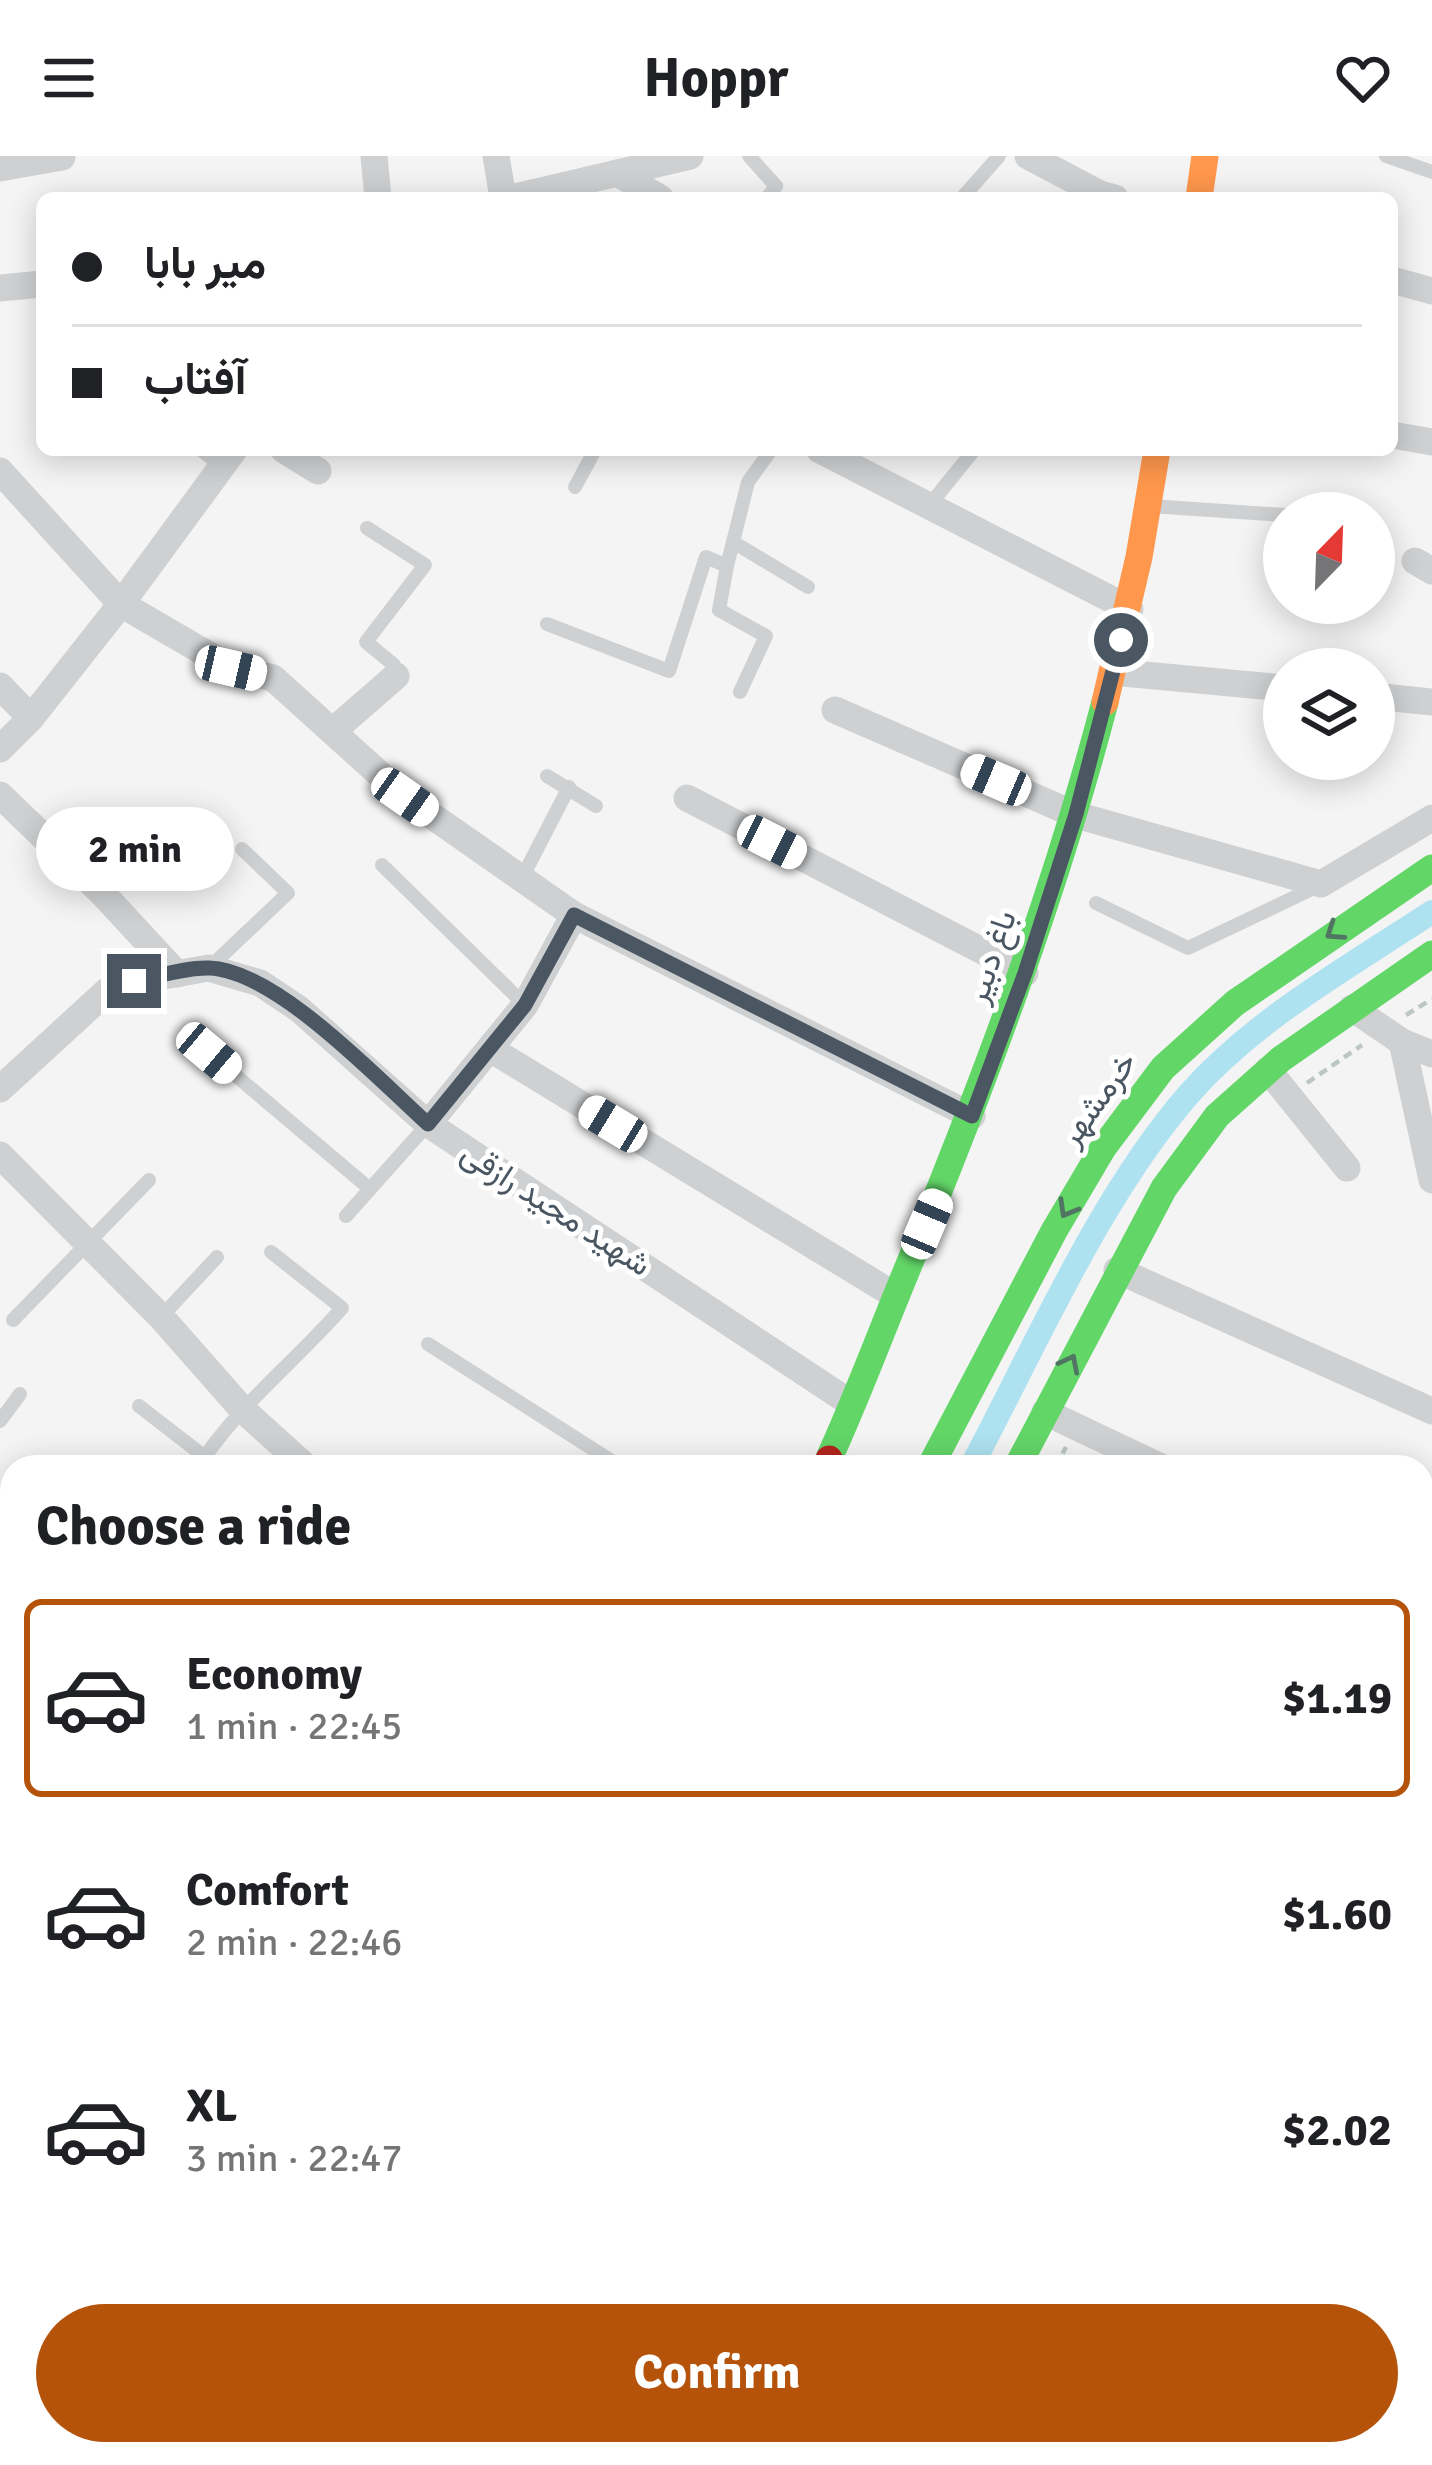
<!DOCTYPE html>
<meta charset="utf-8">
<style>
body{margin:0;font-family:Signika,Vazirmatn,sans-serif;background:#f2f2f2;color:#202124;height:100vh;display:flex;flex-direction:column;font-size:45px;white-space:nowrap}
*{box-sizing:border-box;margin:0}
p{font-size:39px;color:#757577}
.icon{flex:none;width:66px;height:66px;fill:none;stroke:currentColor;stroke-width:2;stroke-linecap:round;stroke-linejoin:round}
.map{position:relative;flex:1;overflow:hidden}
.drawer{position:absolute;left:0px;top:1299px;width:1434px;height:1011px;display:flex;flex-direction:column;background:#fff;border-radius:36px 36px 0 0;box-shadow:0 6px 30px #0003}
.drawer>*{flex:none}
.guide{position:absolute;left:36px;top:36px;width:1362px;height:264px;border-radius:18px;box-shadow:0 6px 30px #0003;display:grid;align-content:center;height:264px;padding:0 36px;background:#fff}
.needle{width:78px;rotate:23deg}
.fabs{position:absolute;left:1263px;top:336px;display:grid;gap:24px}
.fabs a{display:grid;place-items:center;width:132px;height:132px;border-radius:50%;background:#fff;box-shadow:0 6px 30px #0003;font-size:60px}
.end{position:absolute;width:54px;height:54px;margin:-27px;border:15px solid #4a5661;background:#fff;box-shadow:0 0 0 6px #fff}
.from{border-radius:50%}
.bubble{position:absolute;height:84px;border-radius:42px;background:#fff;box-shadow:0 6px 30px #0003;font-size:39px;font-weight:700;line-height:84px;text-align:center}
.car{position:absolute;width:36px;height:72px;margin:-36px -18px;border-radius:15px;box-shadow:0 0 9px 3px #0007;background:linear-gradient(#fff 24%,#345 0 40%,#fff 0 76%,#345 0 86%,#fff 0)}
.guide b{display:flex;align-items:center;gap:42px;height:114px;font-size:45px}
.guide b+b{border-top:3px solid #e0e0e0}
.guide i{width:30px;height:30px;background:#202124}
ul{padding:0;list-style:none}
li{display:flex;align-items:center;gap:36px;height:198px;margin:0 24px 18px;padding:0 12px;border:6px solid transparent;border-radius:18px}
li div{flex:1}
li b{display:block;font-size:45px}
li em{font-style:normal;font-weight:700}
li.selected{border-color:#b45309}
li>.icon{width:108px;height:108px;stroke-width:1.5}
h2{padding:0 36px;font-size:54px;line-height:144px}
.cta{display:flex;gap:24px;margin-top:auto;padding:24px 36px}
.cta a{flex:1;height:138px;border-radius:72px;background:#b45309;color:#fff;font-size:48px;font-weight:700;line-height:138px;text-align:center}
header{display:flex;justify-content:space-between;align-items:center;height:156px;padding:0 36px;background:#fff;font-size:54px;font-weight:700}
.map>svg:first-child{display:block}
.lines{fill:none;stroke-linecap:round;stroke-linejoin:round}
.canal{stroke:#aee2f0;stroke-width:24}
.path{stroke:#bcc7c4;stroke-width:4.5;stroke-dasharray:9 6;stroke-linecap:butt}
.lane{stroke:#ced0d2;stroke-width:14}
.street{stroke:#ced0d2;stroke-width:27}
.fast{stroke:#63d668;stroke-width:27}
.slow{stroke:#ff974d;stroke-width:27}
.jam{stroke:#b3261e;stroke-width:27}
.oneway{stroke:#507663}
.route{stroke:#4a5661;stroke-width:15}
.labels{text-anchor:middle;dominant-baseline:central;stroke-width:10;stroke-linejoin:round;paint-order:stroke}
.street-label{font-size:33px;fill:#4a5661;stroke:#fff}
</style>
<header><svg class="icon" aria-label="menu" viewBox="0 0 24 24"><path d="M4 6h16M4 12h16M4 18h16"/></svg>Hoppr<svg class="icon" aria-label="heart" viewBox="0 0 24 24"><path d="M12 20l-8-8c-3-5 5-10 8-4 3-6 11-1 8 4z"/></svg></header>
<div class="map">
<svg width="1432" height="2309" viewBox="0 0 1432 2309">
<rect width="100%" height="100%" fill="#f4f4f4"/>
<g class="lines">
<g class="canal">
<path d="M971,1311C1035,1191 1100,1040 1189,938C1255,863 1350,810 1432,756"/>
<path d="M356,2309L364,2298"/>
</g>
<g class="path">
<path d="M1406,859L1432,843"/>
<path d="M1307,927L1362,889"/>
<path d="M1056,1311L1066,1291"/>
</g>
<g class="lane">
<path d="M749,0L776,30L767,42"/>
<path d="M1386,0L1432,16"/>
<path d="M962,42L999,0"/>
<path d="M201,294L223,311"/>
<path d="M575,331L595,294"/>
<path d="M1150,350L1284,359"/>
<path d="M928,351L974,294"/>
<path d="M367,372L425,409L366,486L394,509L396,520"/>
<path d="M733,386L808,431"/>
<path d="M727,410L719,454L766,480L740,536"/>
<path d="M547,468L669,515L706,401L727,410L748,326L771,294"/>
<path d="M547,620L596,650"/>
<path d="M382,709L525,849"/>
<path d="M522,722L569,631"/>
<path d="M1096,747L1188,792L1318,730"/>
<path d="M209,812L288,737L242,693"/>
<path d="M209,897L370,1033"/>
<path d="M346,1060L428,968"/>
<path d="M161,1161L217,1101"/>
<path d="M13,1164L149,1024"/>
<path d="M428,1188L621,1311"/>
<path d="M139,1250L205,1301"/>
<path d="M0,1265L20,1238"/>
<path d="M198,1311C237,1250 295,1206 342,1152L271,1096"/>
<path d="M1422,1597L1432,1603"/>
<path d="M0,1740L12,1747"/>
<path d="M1422,1814L1432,1803"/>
<path d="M1422,1908L1432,1913"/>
<path d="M1422,2042L1432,2032"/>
</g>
<g class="street">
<path d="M374,0L378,42"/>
<path d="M496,0L503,42"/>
<path d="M1028,0L1100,38L1115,42"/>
<path d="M0,12L62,1"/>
<path d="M617,17L660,42"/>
<path d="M511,42L690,0"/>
<path d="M1392,124L1432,135"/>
<path d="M0,132L42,128"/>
<path d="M1392,279L1432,286"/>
<path d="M284,294L318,315"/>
<path d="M820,294L1130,453"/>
<path d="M0,315L121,448L231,512L273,522L405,641L574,759L972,960"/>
<path d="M1415,405L1432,415"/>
<path d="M1112,516L1284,532"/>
<path d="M0,530L31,562"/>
<path d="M1374,540L1432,546"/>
<path d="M835,554L1076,659L1321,728L1432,662"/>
<path d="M334,574L396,520"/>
<path d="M0,593L31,562L121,448L234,294"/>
<path d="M0,639L102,737L177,818"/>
<path d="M687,642L1025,817"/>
<path d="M1352,852L1402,886L1432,898"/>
<path d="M1402,886L1432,1024"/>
<path d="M492,894L896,1140"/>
<path d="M1268,914L1347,1012"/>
<path d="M0,933L107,835L135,825L209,812L260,827L299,853L428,968L852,1248"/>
<path d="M428,968L525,849L574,759"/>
<path d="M0,999L161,1161L242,1253L306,1311"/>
<path d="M1117,1114L1432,1255"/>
<path d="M1045,1256L1161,1311"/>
<path d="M0,1348L12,1355"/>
<path d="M1422,1435L1432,1440"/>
<path d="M2,1943L12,2005"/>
<path d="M0,2153L12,2169"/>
<path d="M0,2286L12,2283"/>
</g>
<g class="fast">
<path d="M825,1311C855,1247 879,1181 906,1116C983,929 1054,741 1105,546"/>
<path d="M930,1311L1054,1075L1103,992L1163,912L1235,847L1432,712"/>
<path d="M1017,1311L1164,1032L1217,960L1281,903L1432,798"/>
<path d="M0,1671L12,1649"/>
<path d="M1422,2128L1432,2133"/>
</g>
<g class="slow">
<path d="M1199,42L1205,0"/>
<path d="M1105,546L1139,401L1157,294"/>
<path d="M0,1454L12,1461"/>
</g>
<g class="jam">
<path d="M829,1303L834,1311"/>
<path d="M0,2029L12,2026"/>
<path d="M1422,2180L1432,2184"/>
<path d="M306,2309L314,2298"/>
<path d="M384,2309L393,2298"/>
</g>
</g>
<defs><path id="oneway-chevron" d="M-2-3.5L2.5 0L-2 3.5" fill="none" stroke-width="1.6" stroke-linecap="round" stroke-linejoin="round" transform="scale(3)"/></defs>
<g class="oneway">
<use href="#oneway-chevron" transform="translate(1334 776) rotate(146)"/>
<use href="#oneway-chevron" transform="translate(1067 1053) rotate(120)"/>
<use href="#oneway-chevron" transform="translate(1070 1207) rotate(-63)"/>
</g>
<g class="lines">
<path class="route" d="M134,825C157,821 186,811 209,812C276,814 378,923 428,968L525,849L574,759L972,960L1025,817L1076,658L1121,484"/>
</g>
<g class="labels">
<g class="street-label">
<text transform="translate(991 801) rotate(-71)">باغ دبیر</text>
<text transform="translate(1098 943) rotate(-54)">خرمشهر</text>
<text transform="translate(556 1053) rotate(33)">شهید مجید رازقی</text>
</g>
</g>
</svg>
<div class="fabs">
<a><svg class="needle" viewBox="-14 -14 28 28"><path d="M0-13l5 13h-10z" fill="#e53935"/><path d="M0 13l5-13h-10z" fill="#757577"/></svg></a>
<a><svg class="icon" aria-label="layers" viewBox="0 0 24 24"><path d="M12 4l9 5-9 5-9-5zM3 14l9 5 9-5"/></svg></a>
</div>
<i class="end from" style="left:1121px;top:484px"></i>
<i class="end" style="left:134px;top:825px"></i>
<div class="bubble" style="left:36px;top:651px;width:198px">2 min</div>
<i class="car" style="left:231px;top:512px;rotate:103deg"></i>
<i class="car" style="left:996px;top:624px;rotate:293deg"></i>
<i class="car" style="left:405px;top:641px;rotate:125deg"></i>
<i class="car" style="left:772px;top:686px;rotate:117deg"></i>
<i class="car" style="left:209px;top:897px;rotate:130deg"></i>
<i class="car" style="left:613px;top:968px;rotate:301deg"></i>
<i class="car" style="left:927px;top:1068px;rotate:23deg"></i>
<div class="guide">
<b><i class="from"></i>میر بابا</b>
<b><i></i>آفتاب</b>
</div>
<section class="drawer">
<h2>Choose a ride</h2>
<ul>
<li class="selected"><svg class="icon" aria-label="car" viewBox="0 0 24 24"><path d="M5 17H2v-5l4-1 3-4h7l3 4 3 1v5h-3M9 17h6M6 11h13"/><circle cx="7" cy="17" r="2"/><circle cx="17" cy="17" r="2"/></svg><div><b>Economy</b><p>1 min · 22:45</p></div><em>$1.19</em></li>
<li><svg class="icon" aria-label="car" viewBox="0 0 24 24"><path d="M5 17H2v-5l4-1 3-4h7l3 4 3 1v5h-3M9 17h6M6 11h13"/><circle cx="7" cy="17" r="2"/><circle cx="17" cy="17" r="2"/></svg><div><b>Comfort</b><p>2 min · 22:46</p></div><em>$1.60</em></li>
<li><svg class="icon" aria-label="car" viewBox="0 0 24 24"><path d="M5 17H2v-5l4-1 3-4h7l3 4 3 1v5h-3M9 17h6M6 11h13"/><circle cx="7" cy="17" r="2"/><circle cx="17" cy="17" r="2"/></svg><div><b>XL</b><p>3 min · 22:47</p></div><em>$2.02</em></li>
</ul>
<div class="cta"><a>Confirm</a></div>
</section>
</div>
